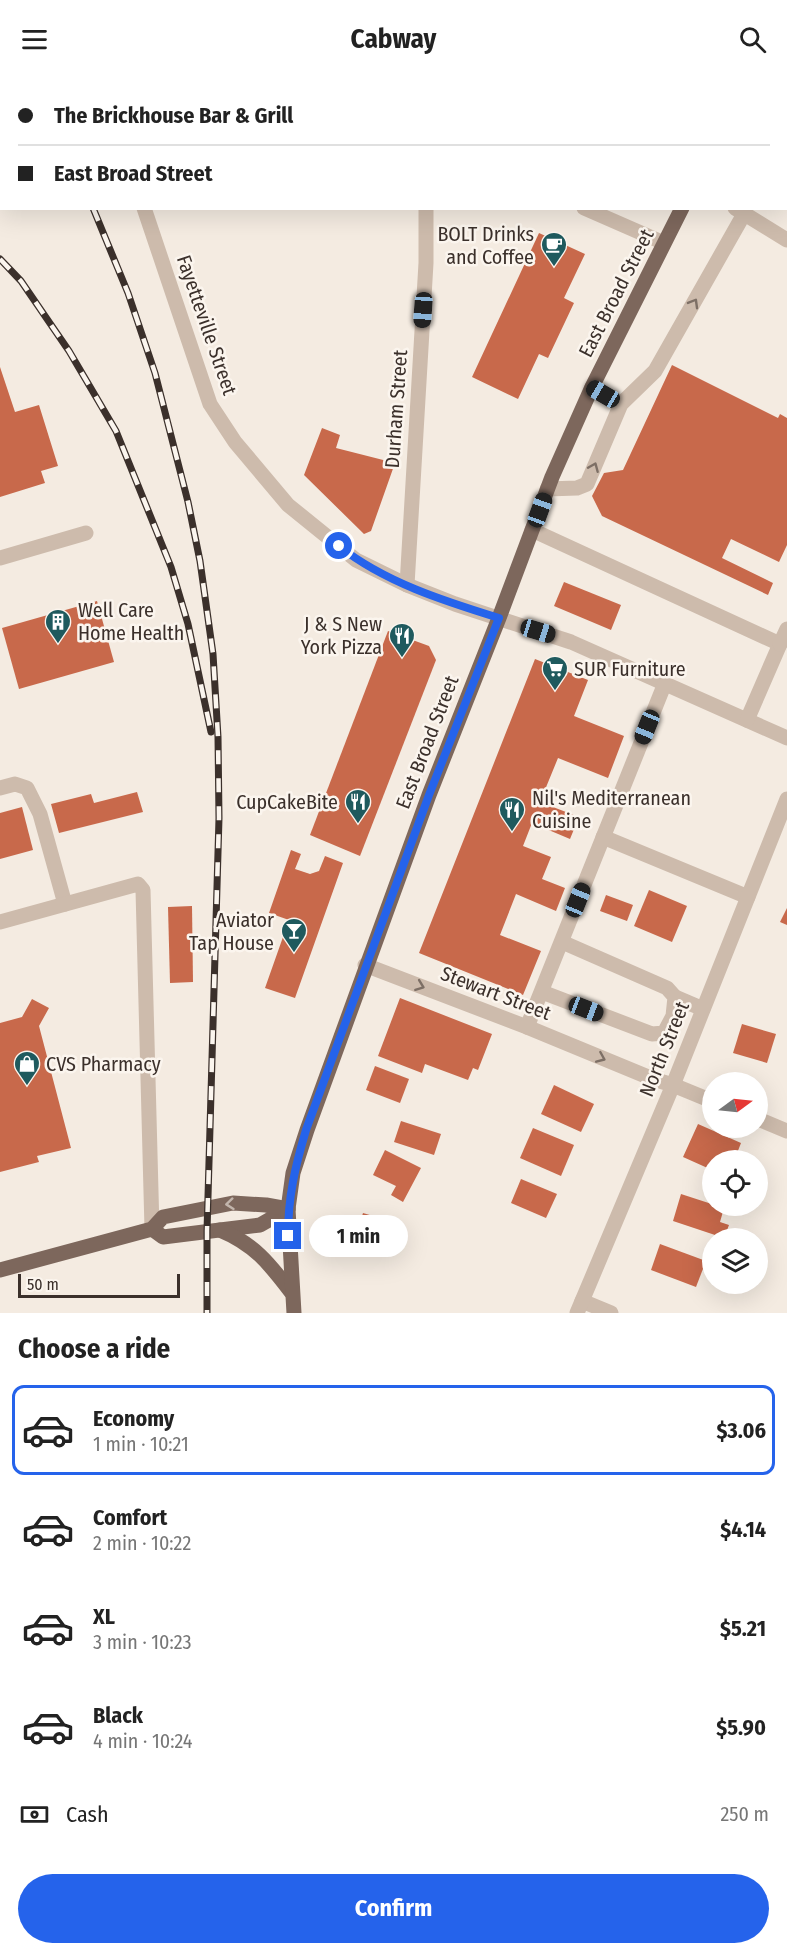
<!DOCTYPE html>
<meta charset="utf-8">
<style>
body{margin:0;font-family:"Fira Sans Condensed",sans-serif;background:#f2f2f2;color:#222;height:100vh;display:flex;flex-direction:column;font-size:22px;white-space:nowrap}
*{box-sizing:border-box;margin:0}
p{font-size:20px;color:#767676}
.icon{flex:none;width:33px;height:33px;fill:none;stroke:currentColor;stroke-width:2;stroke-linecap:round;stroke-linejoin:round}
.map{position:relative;height:1235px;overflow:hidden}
.details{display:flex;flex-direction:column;background:#fff;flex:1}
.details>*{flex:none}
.hud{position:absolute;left:0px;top:0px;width:788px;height:132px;box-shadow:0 6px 24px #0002;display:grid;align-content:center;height:132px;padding:0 18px;background:#fff}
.needle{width:39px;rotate:75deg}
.buttons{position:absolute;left:702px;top:994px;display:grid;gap:12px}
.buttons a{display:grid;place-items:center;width:66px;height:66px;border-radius:50%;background:#fff;box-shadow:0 6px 24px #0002;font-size:30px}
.scale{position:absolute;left:18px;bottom:15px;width:162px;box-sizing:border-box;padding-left:6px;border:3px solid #3b302b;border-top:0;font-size:16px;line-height:21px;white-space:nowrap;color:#3b302b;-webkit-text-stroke:4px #fbf5ee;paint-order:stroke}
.end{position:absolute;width:27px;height:27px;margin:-14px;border:8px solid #2563eb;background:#fff;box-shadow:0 0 0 3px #fff}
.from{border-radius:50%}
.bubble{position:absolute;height:42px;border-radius:21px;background:#fff;box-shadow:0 6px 24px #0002;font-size:20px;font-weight:700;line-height:42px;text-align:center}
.car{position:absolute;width:18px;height:36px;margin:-18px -9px;border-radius:8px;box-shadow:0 0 4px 2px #0007;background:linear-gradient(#222 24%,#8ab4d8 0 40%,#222 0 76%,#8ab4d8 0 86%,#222 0)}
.hud b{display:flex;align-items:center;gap:21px;height:57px;font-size:22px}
.hud b+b{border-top:2px solid #e0e0e0}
.hud i{width:15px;height:15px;background:#222}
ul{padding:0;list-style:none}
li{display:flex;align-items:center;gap:18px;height:90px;margin:0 12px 9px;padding:0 6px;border:3px solid transparent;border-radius:12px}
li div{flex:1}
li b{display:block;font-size:22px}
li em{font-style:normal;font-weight:700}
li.on{border-color:#2563eb}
li>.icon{width:54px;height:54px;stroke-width:1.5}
h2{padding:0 18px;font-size:27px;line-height:72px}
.pay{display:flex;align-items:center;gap:15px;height:66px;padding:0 18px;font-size:22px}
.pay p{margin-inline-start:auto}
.cta{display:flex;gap:12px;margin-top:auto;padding:12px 18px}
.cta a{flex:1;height:69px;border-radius:36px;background:#2563eb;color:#fff;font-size:24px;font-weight:700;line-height:69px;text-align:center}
header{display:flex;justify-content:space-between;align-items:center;height:78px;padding:0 18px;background:#fff;font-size:27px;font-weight:700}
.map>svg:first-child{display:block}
.building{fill:#c8694b}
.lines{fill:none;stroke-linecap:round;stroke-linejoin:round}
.minor{stroke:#cdbbac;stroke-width:15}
.major{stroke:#7d675c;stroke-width:15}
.rail-casing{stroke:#3b302b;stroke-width:7}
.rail{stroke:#fbf5ee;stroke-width:4.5;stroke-dasharray:14;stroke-linecap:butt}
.oneway{stroke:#7d6f65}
.oneway2{stroke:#c2b5ac}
.route{stroke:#2563eb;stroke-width:8}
.labels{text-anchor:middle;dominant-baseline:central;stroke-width:5;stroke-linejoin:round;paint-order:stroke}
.poi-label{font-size:20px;fill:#3b302b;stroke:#fbf5ee;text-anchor:end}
.street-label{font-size:20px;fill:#3b302b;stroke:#fbf5ee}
</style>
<header><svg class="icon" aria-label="menu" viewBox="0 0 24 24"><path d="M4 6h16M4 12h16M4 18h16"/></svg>Cabway<svg class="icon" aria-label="search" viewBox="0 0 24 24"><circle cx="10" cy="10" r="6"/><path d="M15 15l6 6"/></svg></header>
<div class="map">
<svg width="787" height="1235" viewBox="0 0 787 1235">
<rect width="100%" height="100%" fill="#f4ebe1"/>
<g class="building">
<path d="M539,155L585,176L564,220L574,225L548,280L539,276L518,321L472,299Z"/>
<path d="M672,287L778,340L780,336L787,340V467L779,484L731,461L722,480L773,505L768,517L602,438L592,418L604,395L623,392Z"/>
<path d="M0,289L15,334L39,327L58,388L41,393L45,405L0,419Z"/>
<path d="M322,350L340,357L336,370L395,385L371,453L364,456L304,397Z"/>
<path d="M564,504L621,527L611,552L554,528Z"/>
<path d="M97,523L114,584L19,611L2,550Z"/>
<path d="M388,553L429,568L436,582L360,778L310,757Z"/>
<path d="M535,581L588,602L574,638L624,658L608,700L558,680L540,724L579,739L570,761L532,745L523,768L551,779L542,801L565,810L556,833L516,816L500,857L541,873L523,917L419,875Z"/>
<path d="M137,714L143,734L59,755L51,726L91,716L94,725Z"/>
<path d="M22,729L33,772L0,781V735Z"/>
<path d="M291,772L301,776L295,791L310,796L319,793L325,778L343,785L295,920L265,910L289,842L269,835Z"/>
<path d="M649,812L687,828L672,864L634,848Z"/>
<path d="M606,817L633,827L627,843L600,833Z"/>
<path d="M192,828L193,904L170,905L168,829Z"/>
<path d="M787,830V847L780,844Z"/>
<path d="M400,920L492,956L478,992L473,990L468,1002L425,986L422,995L378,978Z"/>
<path d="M32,921L49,930L39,948L71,1070L37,1078L39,1084L0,1094V945L22,939Z"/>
<path d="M742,946L776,956L767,985L733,975Z"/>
<path d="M375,988L409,1001L400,1025L366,1012Z"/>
<path d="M554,1007L594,1026L581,1054L541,1036Z"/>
<path d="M401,1043L441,1056L434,1077L394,1064Z"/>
<path d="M698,1046L741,1065L734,1083H712V1092L683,1079Z"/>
<path d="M533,1050L574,1067L561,1098L520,1080Z"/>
<path d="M385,1072L421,1090L403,1124L391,1117L396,1108L373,1097Z"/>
<path d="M521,1101L557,1116L546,1140L511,1125Z"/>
<path d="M681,1116L724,1130L720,1144L729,1147L724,1160L673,1143Z"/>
<path d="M363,1135L403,1147L394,1177L354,1164Z"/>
<path d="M660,1166L706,1183L696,1209L651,1192Z"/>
</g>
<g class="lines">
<g class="minor">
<path d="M99,0V2"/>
<path d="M401,0L402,2"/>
<path d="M458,2L459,0"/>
<path d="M144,130L210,326L235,364L288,427L356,482L407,507L455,526L571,564L787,660"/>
<path d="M584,130L664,165"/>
<path d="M735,130L787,162"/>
<path d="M592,309L621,326"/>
<path d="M547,411L577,410L587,406L621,326L655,293L744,136"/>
<path d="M532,452L780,566L747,642"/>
<path d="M0,480L86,455"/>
<path d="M407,507L426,185V130"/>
<path d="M780,566L787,551"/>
<path d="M0,710L15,706L27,710L40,736L65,826"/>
<path d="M603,759L748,819"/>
<path d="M0,844L138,806L143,812L152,1151"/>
<path d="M365,887L527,949L653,1001L673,1007L712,1023"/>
<path d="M542,914L652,956L664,955L673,938L675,919L667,910L562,864"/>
<path d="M675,919L703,931"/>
<path d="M527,949L665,605"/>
<path d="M758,1041L787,1053"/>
<path d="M582,1223L611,1235"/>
<path d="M577,1235L673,1007L787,721"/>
</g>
<g class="major">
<path d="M755,2L756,0"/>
<path d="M152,1151L163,1159L260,1147L288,1131"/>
<path d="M220,1152C254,1166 269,1185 291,1214"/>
<path d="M0,1192L152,1151L163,1139L233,1125L266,1127L288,1131"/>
<path d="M294,1235L288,1131L293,1095L307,1052L429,717L499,540L552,399L592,309L682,130"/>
</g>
<defs>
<g id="rail">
<path d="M24,0L25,2"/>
<path d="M93,130L128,215L155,295L188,424L200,483L213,576L218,659L219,740L207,1153V1235"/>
<path d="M0,181L21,203L69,273L116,353L171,489L188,546L211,654"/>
</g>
</defs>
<use href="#rail" class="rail-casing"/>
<use href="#rail" class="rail"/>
</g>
<defs><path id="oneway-chevron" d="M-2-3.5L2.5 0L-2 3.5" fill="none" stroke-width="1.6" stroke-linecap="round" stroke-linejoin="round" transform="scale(1.5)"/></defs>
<g class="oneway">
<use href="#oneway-chevron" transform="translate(694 225) rotate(-60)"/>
<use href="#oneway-chevron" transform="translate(594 389) rotate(-67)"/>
<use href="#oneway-chevron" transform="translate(420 908) rotate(21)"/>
<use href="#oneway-chevron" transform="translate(601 980) rotate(23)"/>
</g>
<use class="oneway2" href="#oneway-chevron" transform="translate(230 1126) rotate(174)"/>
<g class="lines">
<path class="route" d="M288,1158C288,1119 295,1089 306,1052L429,717L499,540C444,523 384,504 339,468"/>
</g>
<defs>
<symbol id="cafe-pin" viewBox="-11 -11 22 30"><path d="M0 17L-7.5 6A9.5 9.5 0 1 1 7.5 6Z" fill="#1f5a5e" stroke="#fbf5ee"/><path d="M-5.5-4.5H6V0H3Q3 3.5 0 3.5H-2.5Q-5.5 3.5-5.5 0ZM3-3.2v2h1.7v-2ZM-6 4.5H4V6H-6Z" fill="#fff"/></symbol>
<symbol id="building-pin" viewBox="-11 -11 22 30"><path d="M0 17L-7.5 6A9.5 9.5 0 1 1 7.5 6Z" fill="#1f5a5e" stroke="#fbf5ee"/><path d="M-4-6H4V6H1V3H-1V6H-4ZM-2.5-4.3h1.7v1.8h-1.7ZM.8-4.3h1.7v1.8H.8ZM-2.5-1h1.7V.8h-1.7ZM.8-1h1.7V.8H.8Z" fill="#fff"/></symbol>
<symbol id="restaurant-pin" viewBox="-11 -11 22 30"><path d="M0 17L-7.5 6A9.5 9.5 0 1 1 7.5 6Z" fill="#1f5a5e" stroke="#fbf5ee"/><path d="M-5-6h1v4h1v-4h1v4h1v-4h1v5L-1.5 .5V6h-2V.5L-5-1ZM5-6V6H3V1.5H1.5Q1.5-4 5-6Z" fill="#fff"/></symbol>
<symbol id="supermarket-pin" viewBox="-11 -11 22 30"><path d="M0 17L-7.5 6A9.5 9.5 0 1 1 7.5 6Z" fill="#1f5a5e" stroke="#fbf5ee"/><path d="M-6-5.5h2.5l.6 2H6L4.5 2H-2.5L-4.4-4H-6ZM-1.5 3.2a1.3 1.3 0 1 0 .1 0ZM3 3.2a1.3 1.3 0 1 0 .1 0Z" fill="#fff"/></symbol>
<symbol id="bar-pin" viewBox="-11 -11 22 30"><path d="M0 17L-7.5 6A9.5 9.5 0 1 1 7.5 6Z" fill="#1f5a5e" stroke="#fbf5ee"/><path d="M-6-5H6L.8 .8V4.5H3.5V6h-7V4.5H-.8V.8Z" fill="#fff"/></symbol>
<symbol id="shop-pin" viewBox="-11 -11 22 30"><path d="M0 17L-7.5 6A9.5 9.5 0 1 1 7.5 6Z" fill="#1f5a5e" stroke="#fbf5ee"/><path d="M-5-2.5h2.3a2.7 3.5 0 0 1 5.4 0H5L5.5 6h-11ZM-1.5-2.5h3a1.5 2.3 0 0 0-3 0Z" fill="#fff"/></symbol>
</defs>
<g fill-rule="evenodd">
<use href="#cafe-pin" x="539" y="152" width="30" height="40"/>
<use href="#building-pin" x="43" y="529" width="30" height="40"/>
<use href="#restaurant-pin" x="387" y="543" width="30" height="40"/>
<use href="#supermarket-pin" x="540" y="576" width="30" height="40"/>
<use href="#restaurant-pin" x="343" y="709" width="30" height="40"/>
<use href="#restaurant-pin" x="497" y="717" width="30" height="40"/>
<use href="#bar-pin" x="279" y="838" width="30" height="40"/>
<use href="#shop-pin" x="12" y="971" width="30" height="40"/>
</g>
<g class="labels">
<g class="poi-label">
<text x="534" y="156">BOLT Drinks<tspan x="534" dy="23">and Coffee</tspan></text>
<text x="78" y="532" text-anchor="start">Well Care<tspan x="78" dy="23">Home Health</tspan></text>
<text x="382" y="546">J &amp; S New<tspan x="382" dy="23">York Pizza</tspan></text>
<text x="574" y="591" text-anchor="start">SUR Furniture</text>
<text x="532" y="720" text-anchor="start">Nil's Mediterranean<tspan x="532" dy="23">Cuisine</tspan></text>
<text x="338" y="724">CupCakeBite</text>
<text x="274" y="842">Aviator<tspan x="274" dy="23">Tap House</tspan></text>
<text x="46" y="986" text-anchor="start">CVS Pharmacy</text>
</g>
<g class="street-label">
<text transform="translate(616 215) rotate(-63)">East Broad Street</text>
<text transform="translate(207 247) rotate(71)">Fayetteville Street</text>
<text transform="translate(396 331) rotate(-86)">Durham Street</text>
<text transform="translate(427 664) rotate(-69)">East Broad Street</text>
<text transform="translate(496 915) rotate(21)">Stewart Street</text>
<text transform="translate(664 971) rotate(-68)">North Street</text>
</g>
</g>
</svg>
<div class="buttons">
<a><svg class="needle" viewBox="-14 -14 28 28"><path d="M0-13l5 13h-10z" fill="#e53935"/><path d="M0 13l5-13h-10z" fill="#767676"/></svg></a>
<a><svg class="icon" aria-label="locate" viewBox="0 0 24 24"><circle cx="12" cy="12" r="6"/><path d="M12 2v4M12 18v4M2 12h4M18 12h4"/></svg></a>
<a><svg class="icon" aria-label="layers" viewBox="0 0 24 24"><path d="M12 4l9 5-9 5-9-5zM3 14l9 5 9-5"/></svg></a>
</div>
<div class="scale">50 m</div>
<i class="end from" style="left:339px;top:468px"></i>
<i class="end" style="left:288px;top:1158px"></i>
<div class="bubble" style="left:309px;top:1137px;width:99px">1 min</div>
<i class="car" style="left:423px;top:232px;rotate:184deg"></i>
<i class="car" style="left:603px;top:316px;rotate:300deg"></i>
<i class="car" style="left:540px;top:432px;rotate:20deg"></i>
<i class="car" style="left:538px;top:553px;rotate:107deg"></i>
<i class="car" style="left:647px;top:649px;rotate:202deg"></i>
<i class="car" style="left:578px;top:822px;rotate:22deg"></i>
<i class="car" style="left:586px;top:931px;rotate:111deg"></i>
<div class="hud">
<b><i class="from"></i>The Brickhouse Bar &amp; Grill</b>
<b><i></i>East Broad Street</b>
</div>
</div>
<section class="details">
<h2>Choose a ride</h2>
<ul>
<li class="on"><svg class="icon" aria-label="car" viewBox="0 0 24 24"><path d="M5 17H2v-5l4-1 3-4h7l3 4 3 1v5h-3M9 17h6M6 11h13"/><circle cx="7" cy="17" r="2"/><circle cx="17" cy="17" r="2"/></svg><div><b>Economy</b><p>1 min · 10:21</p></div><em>$3.06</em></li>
<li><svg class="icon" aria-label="car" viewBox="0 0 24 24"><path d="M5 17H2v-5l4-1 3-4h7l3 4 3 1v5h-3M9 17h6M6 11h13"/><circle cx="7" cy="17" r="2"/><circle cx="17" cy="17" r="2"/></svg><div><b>Comfort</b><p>2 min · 10:22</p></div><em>$4.14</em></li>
<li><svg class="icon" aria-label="car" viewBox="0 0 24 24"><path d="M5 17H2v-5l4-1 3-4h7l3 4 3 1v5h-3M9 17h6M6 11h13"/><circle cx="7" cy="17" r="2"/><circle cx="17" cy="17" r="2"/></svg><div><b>XL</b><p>3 min · 10:23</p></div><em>$5.21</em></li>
<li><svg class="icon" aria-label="car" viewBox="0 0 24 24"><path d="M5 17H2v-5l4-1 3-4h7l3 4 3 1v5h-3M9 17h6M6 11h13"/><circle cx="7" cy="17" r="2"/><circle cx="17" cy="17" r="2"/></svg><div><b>Black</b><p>4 min · 10:24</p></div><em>$5.90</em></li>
</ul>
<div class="pay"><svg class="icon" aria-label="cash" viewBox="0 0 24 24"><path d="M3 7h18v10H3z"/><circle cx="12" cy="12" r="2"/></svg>Cash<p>250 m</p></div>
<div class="cta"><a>Confirm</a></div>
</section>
